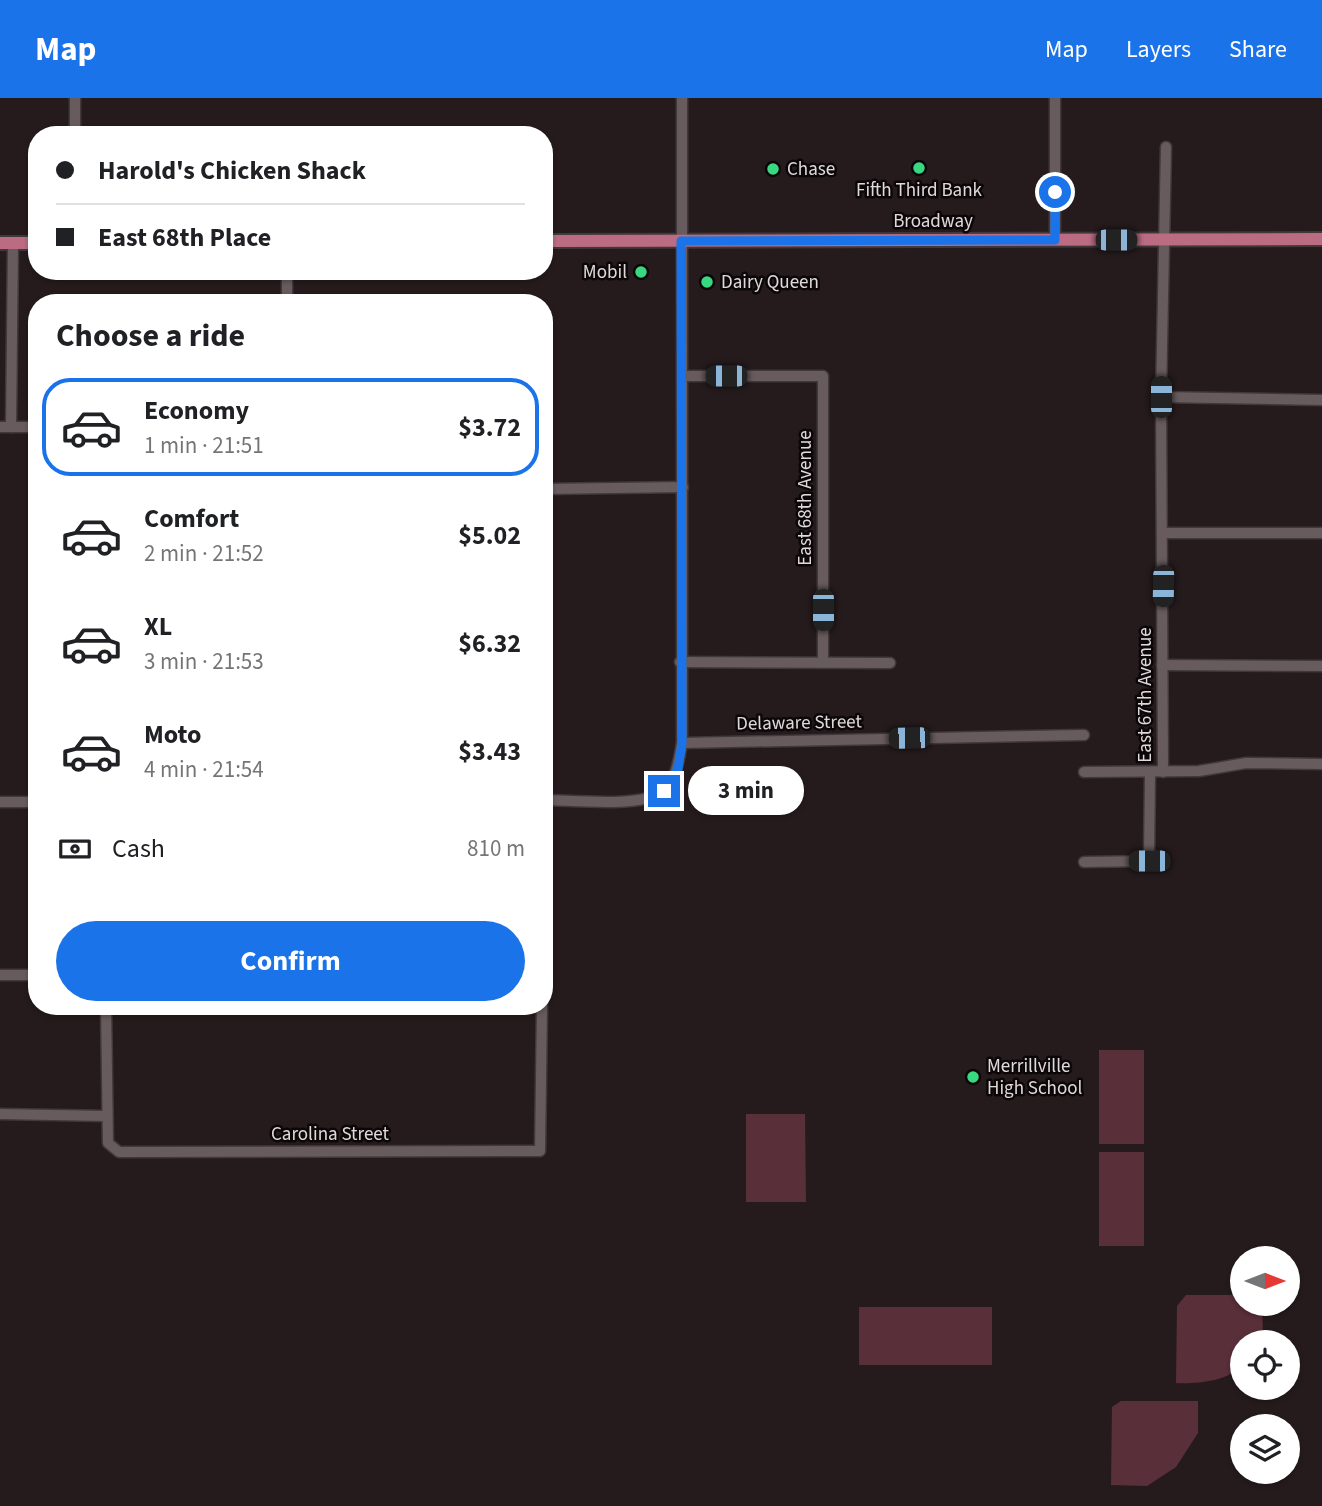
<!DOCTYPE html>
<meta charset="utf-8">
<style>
body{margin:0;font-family:"Source Sans 3",sans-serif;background:#f6f6f6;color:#202124;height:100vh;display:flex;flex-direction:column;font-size:26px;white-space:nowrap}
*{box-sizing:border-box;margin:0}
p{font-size:23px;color:#757577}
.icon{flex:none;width:38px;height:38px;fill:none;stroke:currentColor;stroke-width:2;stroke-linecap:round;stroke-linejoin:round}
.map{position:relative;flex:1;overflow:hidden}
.drawer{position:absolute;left:28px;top:196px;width:525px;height:721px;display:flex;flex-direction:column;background:#fff;border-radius:28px;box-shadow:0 2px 5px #0004}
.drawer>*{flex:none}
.banner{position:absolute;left:28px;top:28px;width:525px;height:154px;border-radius:28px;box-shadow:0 2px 5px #0004;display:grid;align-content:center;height:154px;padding:0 28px;background:#fff}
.needle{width:46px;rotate:90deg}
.tools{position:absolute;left:1230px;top:1148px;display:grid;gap:14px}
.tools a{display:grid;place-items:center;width:70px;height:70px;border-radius:50%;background:#fff;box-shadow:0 2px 5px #0004;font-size:35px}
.end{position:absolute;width:32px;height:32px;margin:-16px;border:9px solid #1a73e8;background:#fff;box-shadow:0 0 0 4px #fff}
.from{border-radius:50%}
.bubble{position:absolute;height:49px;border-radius:24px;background:#fff;box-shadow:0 2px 5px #0004;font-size:23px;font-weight:700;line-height:49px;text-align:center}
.car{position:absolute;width:21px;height:42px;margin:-21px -10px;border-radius:9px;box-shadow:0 0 5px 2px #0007;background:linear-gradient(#222 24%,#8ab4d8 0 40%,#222 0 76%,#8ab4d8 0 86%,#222 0)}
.banner b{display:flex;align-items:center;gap:24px;height:66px;font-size:26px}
.banner b+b{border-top:2px solid #e0e0e0}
.banner i{width:18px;height:18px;background:#202124}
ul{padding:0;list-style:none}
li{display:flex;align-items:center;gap:21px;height:98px;margin:0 14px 10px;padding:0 14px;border:4px solid transparent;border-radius:28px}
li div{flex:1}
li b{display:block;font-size:26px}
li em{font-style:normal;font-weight:700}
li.current{border-color:#1a73e8}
li>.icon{width:63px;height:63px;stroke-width:1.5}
h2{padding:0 28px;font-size:32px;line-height:84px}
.pay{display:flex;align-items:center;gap:18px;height:77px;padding:0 28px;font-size:26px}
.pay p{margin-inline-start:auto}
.cta{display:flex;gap:14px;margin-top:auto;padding:14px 28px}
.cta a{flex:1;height:80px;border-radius:42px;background:#1a73e8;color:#fff;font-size:28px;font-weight:700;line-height:80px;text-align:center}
header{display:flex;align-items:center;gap:42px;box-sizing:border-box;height:98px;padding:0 35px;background:#1a73e8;color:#fff}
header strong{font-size:33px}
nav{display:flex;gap:38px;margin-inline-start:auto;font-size:24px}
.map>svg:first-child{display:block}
.garden{fill:#592f3a}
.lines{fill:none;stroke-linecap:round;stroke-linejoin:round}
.minor-casing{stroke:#40383a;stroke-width:13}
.major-casing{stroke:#40383a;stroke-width:16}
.minor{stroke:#685b5e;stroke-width:10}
.major{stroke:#bb6c82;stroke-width:12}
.route{stroke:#1a73e8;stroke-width:9}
.poi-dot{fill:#38d880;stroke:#0b0708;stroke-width:2.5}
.labels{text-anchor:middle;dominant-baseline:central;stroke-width:5;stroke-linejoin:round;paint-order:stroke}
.poi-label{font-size:19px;fill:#e0d8da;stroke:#0b0708;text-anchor:start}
.street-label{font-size:19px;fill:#e0d8da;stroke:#0b0708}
</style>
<header>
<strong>Map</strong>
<nav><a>Map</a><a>Layers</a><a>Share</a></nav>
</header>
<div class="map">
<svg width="1322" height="1408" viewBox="0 0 1322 1408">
<rect width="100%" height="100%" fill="#251b1d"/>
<g class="garden">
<rect x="1099" y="952" width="45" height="94"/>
<path d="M746,1016H805L806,1104H746Z"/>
<rect x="1099" y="1054" width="45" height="94"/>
<path d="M1186,1197H1242V1206H1262L1263,1238L1258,1244H1242C1242,1251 1244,1261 1241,1267C1230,1284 1193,1286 1176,1285L1177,1208Z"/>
<rect x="859" y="1209" width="133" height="58"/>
<path d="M1121,1303H1198V1335L1176,1369L1147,1388L1111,1387L1112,1309Z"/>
</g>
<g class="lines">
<defs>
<g id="minor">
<path d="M75,37V0"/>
<path d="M1055,142V0"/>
<path d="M287,205V173"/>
<path d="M682,278H823V564"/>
<path d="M1161,299L1322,302"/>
<path d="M0,329H37"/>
<path d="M11,329L13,145"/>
<path d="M544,391L683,389"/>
<path d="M1164,435H1322"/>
<path d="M680,564L890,565"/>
<path d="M1162,567L1322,568"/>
<path d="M682,645L1084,637"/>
<path d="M1084,674L1199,673L1246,665L1322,666"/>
<path d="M1163,674L1161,299L1166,49"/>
<path d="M544,702C571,702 641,710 662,694C676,684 679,661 682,645V0"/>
<path d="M0,704H37"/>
<path d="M1084,764L1149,763L1150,674"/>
<path d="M0,877H37"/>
<path d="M106,908L108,1045L119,1054L540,1053L542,908"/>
<path d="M0,1016L106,1018"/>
</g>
<g id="major">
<path d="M544,143L1322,141"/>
<path d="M0,145H37"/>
</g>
</defs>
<use href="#minor" class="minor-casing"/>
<use href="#major" class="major-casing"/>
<use href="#minor" class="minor"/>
<use href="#major" class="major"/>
</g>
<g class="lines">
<path class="route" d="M664,693L678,671L682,645L681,143L1055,142V94"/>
</g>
<g class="poi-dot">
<circle cx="919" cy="70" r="7"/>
<circle cx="773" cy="71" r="7"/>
<circle cx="641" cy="174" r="7"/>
<circle cx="707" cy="184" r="7"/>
<circle cx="973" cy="979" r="7"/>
</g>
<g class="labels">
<g class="poi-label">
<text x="787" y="71">Chase</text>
<text x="919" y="92" text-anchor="middle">Fifth Third Bank</text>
<text x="627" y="174" text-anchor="end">Mobil</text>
<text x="721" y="184">Dairy Queen</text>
<text x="987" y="968">Merrillville<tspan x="987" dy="22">High School</tspan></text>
</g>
<g class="street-label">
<text x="933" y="123">Broadway</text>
<text transform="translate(805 400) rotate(-90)">East 68th Avenue</text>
<text transform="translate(1145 597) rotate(-90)">East 67th Avenue</text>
<text transform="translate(799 625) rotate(-1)">Delaware Street</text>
<text x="330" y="1036">Carolina Street</text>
</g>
</g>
</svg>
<div class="tools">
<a><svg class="needle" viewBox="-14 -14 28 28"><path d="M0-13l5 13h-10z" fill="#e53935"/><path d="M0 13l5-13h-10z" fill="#757577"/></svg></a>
<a><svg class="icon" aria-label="locate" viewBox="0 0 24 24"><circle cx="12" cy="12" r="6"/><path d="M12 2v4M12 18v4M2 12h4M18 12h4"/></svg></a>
<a><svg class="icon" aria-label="layers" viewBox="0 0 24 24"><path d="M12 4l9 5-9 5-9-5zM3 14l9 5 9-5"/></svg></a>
</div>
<i class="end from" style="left:1055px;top:94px"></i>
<i class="end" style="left:664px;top:693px"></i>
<div class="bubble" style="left:688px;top:668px;width:116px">3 min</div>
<i class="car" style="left:1116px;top:142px;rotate:90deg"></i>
<i class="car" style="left:726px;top:278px;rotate:270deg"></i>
<i class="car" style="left:1161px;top:299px;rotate:0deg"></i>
<i class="car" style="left:1163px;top:488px;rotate:181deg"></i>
<i class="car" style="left:823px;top:512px;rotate:180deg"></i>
<i class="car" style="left:909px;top:640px;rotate:269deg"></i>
<i class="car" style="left:1149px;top:763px;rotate:270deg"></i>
<div class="banner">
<b><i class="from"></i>Harold's Chicken Shack</b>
<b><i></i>East 68th Place</b>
</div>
<section class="drawer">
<h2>Choose a ride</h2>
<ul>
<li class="current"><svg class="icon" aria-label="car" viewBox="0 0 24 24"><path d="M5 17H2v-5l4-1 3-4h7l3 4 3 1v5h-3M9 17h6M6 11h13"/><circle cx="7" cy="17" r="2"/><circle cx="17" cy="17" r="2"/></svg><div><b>Economy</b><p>1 min · 21:51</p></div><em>$3.72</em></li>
<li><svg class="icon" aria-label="car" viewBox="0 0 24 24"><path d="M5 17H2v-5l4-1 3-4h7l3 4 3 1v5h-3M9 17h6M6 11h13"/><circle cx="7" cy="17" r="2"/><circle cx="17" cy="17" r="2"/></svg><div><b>Comfort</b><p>2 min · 21:52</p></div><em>$5.02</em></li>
<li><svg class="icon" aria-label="car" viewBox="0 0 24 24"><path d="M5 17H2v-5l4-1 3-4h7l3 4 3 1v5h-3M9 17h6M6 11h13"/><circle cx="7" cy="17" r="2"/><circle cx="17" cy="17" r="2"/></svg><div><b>XL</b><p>3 min · 21:53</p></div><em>$6.32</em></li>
<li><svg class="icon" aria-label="car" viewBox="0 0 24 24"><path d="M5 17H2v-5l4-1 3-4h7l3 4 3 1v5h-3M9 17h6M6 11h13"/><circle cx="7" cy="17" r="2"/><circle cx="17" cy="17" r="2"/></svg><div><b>Moto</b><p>4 min · 21:54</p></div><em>$3.43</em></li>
</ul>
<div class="pay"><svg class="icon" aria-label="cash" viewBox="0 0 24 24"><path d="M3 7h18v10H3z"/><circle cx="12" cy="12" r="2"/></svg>Cash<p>810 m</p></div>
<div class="cta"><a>Confirm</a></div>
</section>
</div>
